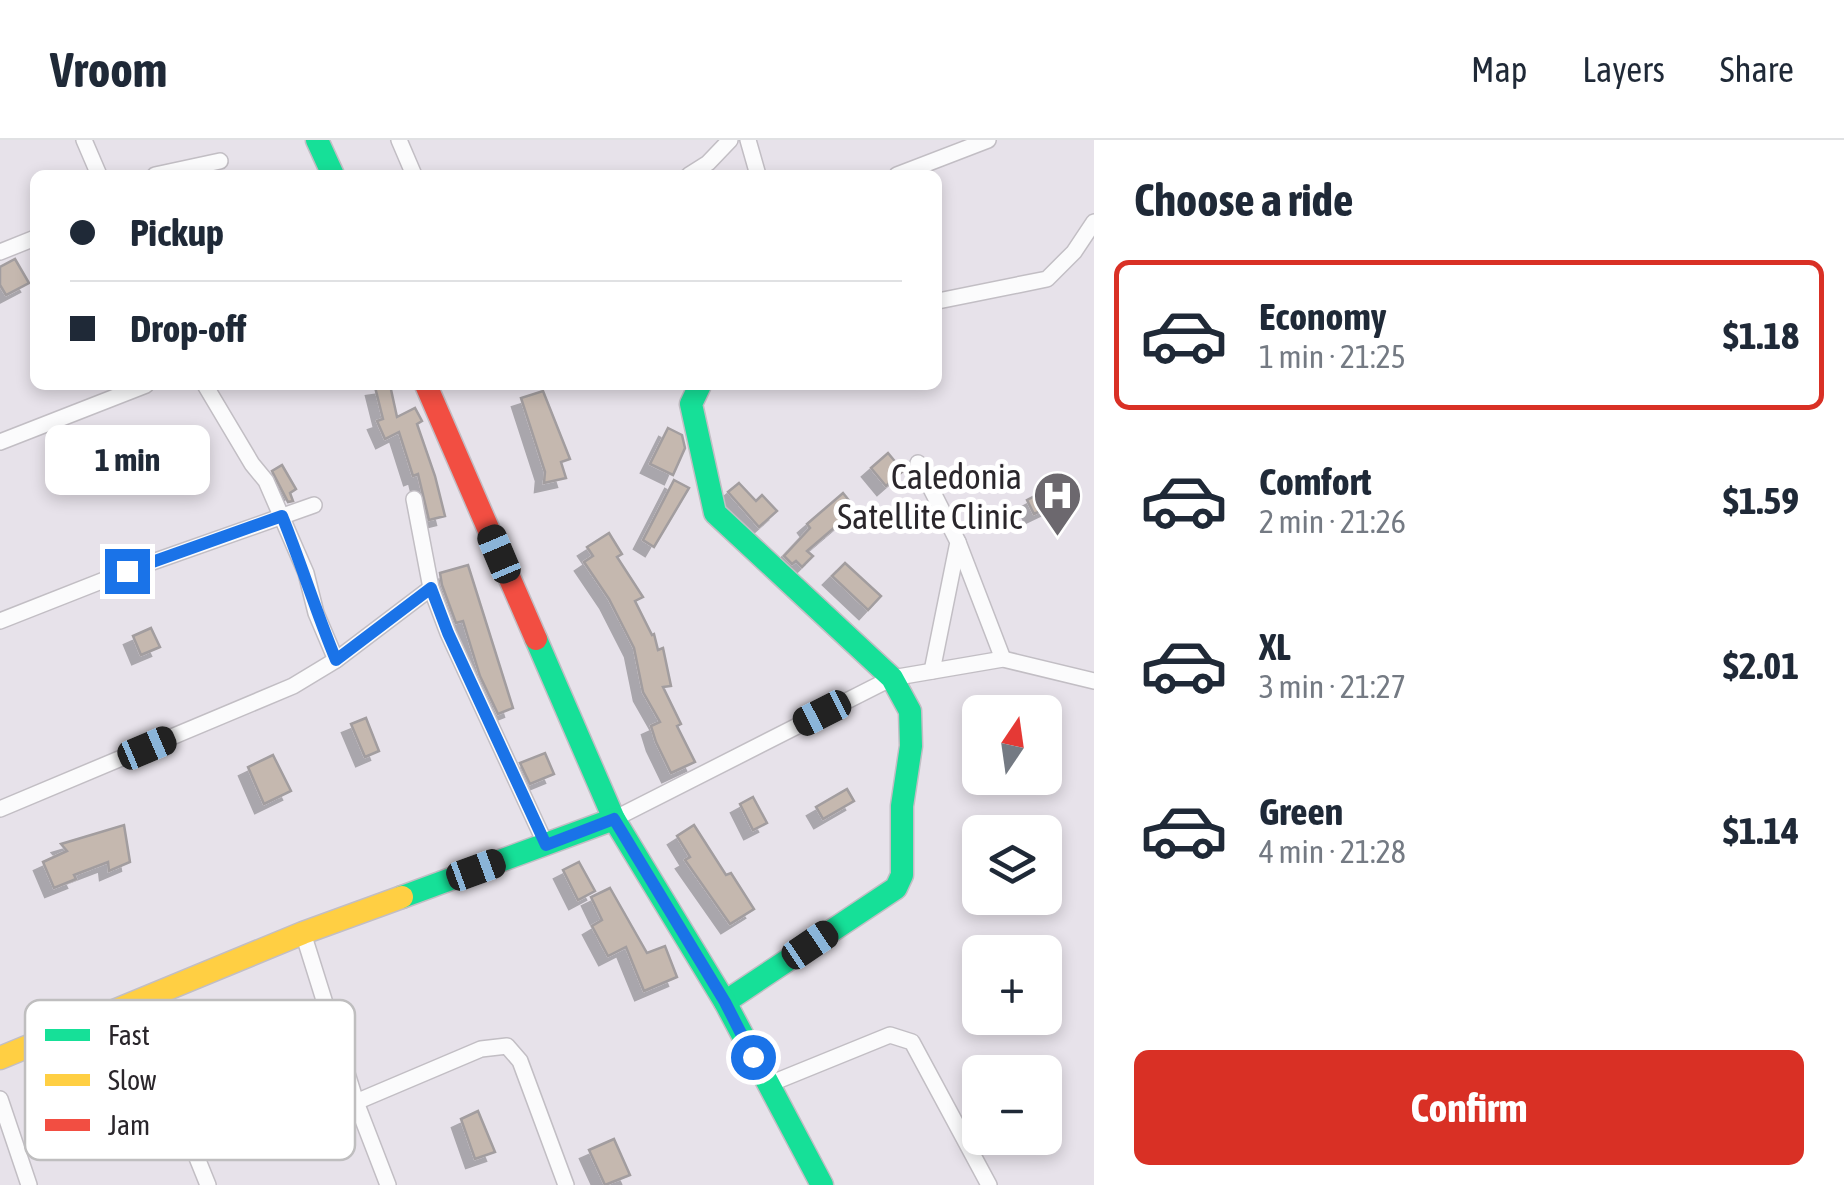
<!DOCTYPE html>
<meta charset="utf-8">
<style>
body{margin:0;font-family:"Asap Condensed",sans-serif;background:#f2f2f3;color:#1f2937;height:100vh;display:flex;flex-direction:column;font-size:38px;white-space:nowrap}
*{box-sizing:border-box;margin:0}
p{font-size:32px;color:#747a83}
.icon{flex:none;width:55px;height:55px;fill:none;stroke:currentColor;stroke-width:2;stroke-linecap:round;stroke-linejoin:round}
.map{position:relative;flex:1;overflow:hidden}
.details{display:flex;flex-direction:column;background:#fff;width:750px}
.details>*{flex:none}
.top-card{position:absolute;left:30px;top:30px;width:912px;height:220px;border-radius:15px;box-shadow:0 5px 15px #0003;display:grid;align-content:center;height:220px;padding:0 40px;background:#fff}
.needle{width:65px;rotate:13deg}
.controls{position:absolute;left:962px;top:555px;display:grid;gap:20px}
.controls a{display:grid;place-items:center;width:100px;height:100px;border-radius:15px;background:#fff;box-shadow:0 5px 15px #0003;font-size:50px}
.end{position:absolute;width:45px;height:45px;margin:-22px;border:12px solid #1a73e8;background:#fff;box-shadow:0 0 0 5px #fff}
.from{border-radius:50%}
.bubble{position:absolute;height:70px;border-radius:15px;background:#fff;box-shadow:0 5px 15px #0003;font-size:32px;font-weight:700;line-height:70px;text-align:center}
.car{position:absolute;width:30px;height:60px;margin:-30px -15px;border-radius:12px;box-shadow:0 0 8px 2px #0007;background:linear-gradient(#222 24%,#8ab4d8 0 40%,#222 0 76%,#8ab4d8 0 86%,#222 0)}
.top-card b{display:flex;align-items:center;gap:35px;height:95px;font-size:38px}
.top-card b+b{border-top:2px solid #e0e1e3}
.top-card i{width:25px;height:25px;background:#1f2937}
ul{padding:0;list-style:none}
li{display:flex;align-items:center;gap:30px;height:150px;margin:0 20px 15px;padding:0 20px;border:5px solid transparent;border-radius:15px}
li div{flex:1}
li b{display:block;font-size:38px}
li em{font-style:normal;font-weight:700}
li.current{border-color:#d93025}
li>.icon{width:90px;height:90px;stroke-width:1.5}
h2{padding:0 40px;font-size:45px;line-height:120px}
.button{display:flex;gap:20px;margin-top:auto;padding:20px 40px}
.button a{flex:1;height:115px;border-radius:15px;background:#d93025;color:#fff;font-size:40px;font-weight:700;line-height:115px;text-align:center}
header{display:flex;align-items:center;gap:60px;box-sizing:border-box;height:140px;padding:0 50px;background:#fff;border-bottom:2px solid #e0e1e3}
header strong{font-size:48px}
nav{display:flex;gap:55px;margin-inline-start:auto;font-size:35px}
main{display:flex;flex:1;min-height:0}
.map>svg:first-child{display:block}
.building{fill:#c5b8af;stroke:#a29d9f;stroke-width:2.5;filter:url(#shadow)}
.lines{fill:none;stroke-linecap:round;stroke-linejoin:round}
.street-casing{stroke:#c2bec4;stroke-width:18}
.fast-casing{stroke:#c2bec4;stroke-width:25}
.slow-casing{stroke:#c2bec4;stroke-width:25}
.jam-casing{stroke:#c2bec4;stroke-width:25}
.street{stroke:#fbfbfc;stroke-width:15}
.fast{stroke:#16e098;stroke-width:22}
.slow{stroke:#ffcf43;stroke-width:22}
.jam{stroke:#f24e42;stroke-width:22}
.route{stroke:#1a73e8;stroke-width:12}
.labels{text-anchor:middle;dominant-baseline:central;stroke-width:10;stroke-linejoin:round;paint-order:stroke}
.poi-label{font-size:35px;fill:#2a262b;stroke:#fff;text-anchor:end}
.key{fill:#fff;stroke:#bfbebf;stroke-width:2.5}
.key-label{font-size:28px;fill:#2a262b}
</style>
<header>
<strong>Vroom</strong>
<nav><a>Map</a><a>Layers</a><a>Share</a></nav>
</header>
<main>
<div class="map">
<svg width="1094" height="1045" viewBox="0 0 1094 1045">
<defs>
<filter id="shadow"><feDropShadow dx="-9" dy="9" stdDeviation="0" flood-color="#0004"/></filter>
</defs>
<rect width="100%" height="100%" fill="#e7e2ea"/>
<g class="building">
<path d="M15,119L29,143L6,155L0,145V127Z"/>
<path d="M390,245L397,277L415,268L422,281L417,284L435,336L445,376L429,380L418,334L413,336L399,292L385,299L377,281L383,279L375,247Z"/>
<path d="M543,251L570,319L561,322L566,338L544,343L545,332L521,258Z"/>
<path d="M668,288L682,295L685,308L673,335L650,324Z"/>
<path d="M888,313L903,331L886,346L871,328Z"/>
<path d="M282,325L296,349L290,353L293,361L288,362L272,331Z"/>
<path d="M674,340L689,348L654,407L643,400Z"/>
<path d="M739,343L756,361L762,355L777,371L759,387L728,352Z"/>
<path d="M1052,347L1057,363L1034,374L1027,360Z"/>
<path d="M843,353L856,369L807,411L813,416L802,427L796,421L792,424L784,416L810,388L807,384Z"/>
<path d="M609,393L622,414L617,417L643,457L635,461L652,495L654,494L658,510L663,508L671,546L663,547L681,584L677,586L695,622L671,633L656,602L651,586L660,582L643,552L634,508L609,459L584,422L593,416L587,407Z"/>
<path d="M845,423L881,456L868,470L832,436Z"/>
<path d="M468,425L513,568L498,574L480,536L463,481L456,483L442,445L440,433Z"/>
<path d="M151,488L160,507L141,515L133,496Z"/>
<path d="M366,578L379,611L365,617L351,584Z"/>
<path d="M545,613L554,634L530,644L520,623Z"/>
<path d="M273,615L291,651L264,664L248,627Z"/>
<path d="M847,649L854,661L823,679L816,667Z"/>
<path d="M753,657L767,683L753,690L740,664Z"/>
<path d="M124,685L130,722L109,731L108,722L74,735L76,739L54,748L43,722L67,711L61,704Z"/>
<path d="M694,685L726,735L731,733L754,769L730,784L685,720L690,717L677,696Z"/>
<path d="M579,722L595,751L578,760L563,730Z"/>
<path d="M610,748L647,813L665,806L677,837L644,851L626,807L608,816L592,786L602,780L591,757Z"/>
<path d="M478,971L495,1012L475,1019L461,979Z"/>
<path d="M614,999L630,1035L605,1045L589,1010Z"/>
</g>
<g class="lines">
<defs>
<g id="street">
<path d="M84,0L99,35"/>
<path d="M399,0L414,35"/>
<path d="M748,0L758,35"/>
<path d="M155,35L220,21"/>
<path d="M689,35L708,23L730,0"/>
<path d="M897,35L988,0"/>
<path d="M0,112L35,98"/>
<path d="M938,161L1047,139L1074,112L1094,82"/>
<path d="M205,245L252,324L266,341L306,433L316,473L336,520"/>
<path d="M0,302L146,245"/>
<path d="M918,323L958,402L932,531"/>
<path d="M414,359L431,448L448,493L546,705"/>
<path d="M958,402L1003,519"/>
<path d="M0,481L127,431L314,365"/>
<path d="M0,669L293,546L336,520L431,448"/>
<path d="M614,679L892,538L1003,519L1094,541"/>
<path d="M303,793L356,962L388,1045"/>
<path d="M122,868L172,956L208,1045"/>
<path d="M767,945L890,895L912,902L989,1045"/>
<path d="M0,959L29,1045"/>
<path d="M356,962L481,909L507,906L520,921L566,1045"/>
</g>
<g id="fast">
<path d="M317,0L333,35"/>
<path d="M700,245L691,264L715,373L892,538L910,571L911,606L902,666V735L896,748L725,862"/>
<path d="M536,499L614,679L725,862L822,1045"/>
<path d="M402,757L614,679"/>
</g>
<path id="slow" d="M0,918L303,793L402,757"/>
<path id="jam" d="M426,245L536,499"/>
</defs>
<use href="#street" class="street-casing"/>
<use href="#fast" class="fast-casing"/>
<use href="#slow" class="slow-casing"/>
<use href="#jam" class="jam-casing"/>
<use href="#street" class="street"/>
<use href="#fast" class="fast"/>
<use href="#slow" class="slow"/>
<use href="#jam" class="jam"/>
</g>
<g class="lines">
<path class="route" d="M127,431L282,376C301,423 316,472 336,520L431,448L448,493L546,705L614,679L725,862L753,917"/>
</g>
<defs>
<symbol id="hospital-pin" viewBox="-11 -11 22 30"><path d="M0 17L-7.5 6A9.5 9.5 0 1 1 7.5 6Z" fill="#6c686e" stroke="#fff"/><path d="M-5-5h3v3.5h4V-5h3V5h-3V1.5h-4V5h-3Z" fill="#fff"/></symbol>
</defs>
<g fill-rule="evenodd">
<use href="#hospital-pin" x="1030" y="328" width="55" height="75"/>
</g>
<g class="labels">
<g class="poi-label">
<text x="1022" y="336">Caledonia<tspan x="1022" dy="40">Satellite Clinic</tspan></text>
</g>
</g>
<rect x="25" y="860" width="330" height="160" rx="15" class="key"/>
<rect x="45" y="889" width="45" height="12" fill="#16e098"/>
<rect x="45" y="934" width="45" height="12" fill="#ffcf43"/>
<rect x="45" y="979" width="45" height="12" fill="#f24e42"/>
<g class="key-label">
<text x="108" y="905">Fast</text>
<text x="108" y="950">Slow</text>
<text x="108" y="995">Jam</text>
</g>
</svg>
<div class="controls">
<a><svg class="needle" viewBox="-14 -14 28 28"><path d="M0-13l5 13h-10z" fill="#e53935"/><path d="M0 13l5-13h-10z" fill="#747a83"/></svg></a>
<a><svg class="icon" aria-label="layers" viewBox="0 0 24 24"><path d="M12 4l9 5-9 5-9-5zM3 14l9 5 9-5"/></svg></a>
<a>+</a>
<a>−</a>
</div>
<i class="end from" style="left:753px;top:917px"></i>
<i class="end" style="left:127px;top:431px"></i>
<div class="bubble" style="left:45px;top:285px;width:165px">1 min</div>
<i class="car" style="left:499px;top:414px;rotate:337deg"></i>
<i class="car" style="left:822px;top:573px;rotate:243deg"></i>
<i class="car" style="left:147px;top:608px;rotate:67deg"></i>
<i class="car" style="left:476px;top:730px;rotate:70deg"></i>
<i class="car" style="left:810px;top:805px;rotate:56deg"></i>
<div class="top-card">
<b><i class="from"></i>Pickup</b>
<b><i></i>Drop-off</b>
</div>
</div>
<section class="details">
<h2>Choose a ride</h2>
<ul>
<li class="current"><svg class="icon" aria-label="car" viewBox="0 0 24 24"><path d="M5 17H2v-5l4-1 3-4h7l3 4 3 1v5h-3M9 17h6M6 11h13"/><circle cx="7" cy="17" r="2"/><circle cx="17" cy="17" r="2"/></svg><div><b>Economy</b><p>1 min · 21:25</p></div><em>$1.18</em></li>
<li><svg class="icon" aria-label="car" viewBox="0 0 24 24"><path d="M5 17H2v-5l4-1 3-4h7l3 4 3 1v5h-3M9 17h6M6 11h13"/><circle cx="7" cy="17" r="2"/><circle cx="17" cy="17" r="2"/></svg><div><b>Comfort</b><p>2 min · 21:26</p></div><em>$1.59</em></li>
<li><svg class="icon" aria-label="car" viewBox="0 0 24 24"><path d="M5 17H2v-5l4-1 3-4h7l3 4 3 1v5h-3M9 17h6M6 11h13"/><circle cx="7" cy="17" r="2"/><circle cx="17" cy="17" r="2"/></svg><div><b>XL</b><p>3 min · 21:27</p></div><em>$2.01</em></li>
<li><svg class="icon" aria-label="car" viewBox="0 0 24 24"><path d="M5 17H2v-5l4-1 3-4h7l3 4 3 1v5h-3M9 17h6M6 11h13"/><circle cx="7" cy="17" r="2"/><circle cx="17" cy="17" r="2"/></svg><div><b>Green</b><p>4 min · 21:28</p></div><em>$1.14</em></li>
</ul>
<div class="button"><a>Confirm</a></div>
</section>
</main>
